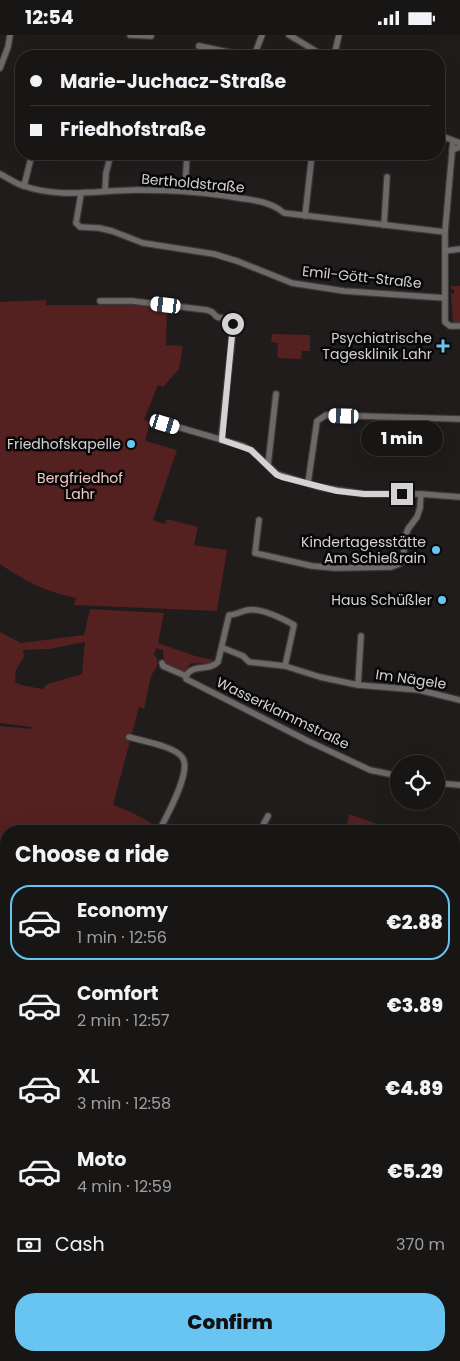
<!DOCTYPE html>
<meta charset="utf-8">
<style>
body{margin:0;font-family:Poppins,sans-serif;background:#252222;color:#f1f3f6;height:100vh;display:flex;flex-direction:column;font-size:19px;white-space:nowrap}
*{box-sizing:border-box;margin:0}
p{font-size:16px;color:#9f9fa0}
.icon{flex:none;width:28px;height:28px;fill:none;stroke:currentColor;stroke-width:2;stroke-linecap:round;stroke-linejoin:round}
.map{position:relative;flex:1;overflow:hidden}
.side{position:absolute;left:0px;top:790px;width:460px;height:536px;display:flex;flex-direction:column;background:#181515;border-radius:20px 20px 0 0;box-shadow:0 5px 20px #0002,0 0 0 1px #363434}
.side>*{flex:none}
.top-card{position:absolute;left:15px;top:15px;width:430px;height:110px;border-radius:20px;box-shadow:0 5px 20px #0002,0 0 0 1px #363434;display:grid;align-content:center;height:110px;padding:0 15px;background:#181515}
.controls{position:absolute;left:390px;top:720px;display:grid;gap:10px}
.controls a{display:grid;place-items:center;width:55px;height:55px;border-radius:50%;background:#181515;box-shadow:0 5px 20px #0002,0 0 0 1px #363434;font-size:25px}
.end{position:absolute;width:22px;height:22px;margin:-11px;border:6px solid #d4d2d2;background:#111;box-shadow:0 0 0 2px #111}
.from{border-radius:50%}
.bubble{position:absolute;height:35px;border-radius:18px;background:#181515;box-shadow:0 5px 20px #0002,0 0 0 1px #363434;font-size:16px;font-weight:800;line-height:35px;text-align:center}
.car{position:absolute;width:15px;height:30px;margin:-15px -8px;border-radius:6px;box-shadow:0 0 4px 1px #0007;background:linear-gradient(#fff 24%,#345 0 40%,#fff 0 76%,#345 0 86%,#fff 0)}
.top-card b{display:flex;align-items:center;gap:18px;height:48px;font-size:19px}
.top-card b+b{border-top:1px solid #363434}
.top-card i{width:12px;height:12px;background:#f1f3f6}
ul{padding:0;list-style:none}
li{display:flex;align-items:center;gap:15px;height:75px;margin:0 10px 8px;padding:0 5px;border:2px solid transparent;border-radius:20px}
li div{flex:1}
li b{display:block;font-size:19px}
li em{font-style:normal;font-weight:800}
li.active{border-color:#68c4f0}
li>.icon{width:45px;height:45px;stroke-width:1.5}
h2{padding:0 15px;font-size:22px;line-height:60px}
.pay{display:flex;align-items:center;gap:12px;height:55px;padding:0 15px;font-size:19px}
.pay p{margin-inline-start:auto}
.primary-button{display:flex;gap:10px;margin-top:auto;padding:10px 15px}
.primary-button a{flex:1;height:58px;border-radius:20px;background:#68c4f0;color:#111;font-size:20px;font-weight:800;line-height:58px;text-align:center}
.status{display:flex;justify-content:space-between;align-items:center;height:35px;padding:0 25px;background:#181515;direction:ltr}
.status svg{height:14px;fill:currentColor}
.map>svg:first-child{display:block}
.green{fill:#542020;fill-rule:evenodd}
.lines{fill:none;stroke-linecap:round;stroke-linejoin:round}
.minor-casing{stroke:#3a3838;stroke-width:8}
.minor{stroke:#6e6969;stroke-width:5.5}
.route{stroke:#d4d2d2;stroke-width:6}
.poi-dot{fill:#68c4f0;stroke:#080707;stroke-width:2}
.labels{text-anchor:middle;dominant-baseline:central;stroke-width:5;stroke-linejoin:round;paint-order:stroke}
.street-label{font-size:14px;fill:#d4d2d2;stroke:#080707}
.poi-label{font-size:14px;fill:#d4d2d2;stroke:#080707;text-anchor:end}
.park-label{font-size:14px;fill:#f3c8c6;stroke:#080707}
</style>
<div class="status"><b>12:54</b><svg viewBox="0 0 49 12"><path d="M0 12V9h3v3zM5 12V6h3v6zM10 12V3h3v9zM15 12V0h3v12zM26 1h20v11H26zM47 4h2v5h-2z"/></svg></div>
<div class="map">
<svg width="460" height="1326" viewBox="0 0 460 1326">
<rect width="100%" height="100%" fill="#201c1c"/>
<g class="green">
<path d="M451,251H460V287H453L451,259L454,258V255L451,254Z"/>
<path d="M46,265V270H133L167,274L166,310L183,311L179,334L163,352L158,350L144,385L150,387L145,406L177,415L153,485L165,489L167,484L198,492L194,510L227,515L217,576L74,570L76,563C49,558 22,545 0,529V267Z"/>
<path d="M272,299L310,300V316H302L301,324L279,323L277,320L278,308L271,307Z"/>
<path d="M90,574L164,578L158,608L195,621L217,626L211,629L191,628L184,637L164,628L163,615L156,613L154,620L157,623V631L151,641L144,674L139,672L113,770L131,777L151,788L153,796H6V832L4,819L0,811V691L31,694L32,692L0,688V597L21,608L84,600ZM85,607L82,639L48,649L42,654L21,650L15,647L16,635L24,622L23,615L49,614Z"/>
<path d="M349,779L385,792L384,796H346Z"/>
<path d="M6,867V955L0,960V891L1,892V872Z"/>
<path d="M234,1320H419L436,1326H238L239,1325L234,1323Z"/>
</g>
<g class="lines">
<defs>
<g id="minor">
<path d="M130,0L151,1"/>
<path d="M289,0L324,21"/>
<path d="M199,11L247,21"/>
<path d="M254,21L262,0"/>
<path d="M334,21L339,0"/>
<path d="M0,33L8,12L10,0"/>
<path d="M439,100L460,108"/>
<path d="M453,106L445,197V287L450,291H460"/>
<path d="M452,115L460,112"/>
<path d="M0,139C8,143 16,149 24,151C61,164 100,155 138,155C171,155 205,157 238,163C254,165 271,167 284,178L445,197"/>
<path d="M24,151L32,119"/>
<path d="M105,156L106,138L111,119"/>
<path d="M185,156L187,119"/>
<path d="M81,159L76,188L80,192L99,193L112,196L143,208L214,219L237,226L292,248L344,256L445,263"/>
<path d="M305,181L312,119"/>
<path d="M384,190L387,142"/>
<path d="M445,216L460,214"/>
<path d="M100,266H132L207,275L212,277L217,282L231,285L233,295L221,405"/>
<path d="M154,385L243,411L251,415L277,439L319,452L364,459H421L460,462"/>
<path d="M268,430L276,359"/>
<path d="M308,448L317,386L326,380L460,384"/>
<path d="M259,485L255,518L312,531L335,533L391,532L399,529L403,526L405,502L408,494L417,482L420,473L421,459"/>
<path d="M162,628L163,631L186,641V644L188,645L308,706L370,735L399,741"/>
<path d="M285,631L320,642L358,650L419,655L460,665"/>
<path d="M186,641C193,628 208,637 218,627L229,580C236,580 241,576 248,575C261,573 283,584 294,590L285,631L249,627L243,621L223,613"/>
<path d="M358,650L361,601"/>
<path d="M129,702C142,706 174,711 182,722C193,735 166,782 159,796"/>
<path d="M436,748L460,750"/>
<path d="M260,796L268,781"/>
<path d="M454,871H460"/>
<path d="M454,999H460"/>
<path d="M454,1152L460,1153"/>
<path d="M454,1301L460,1302"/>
<path d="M459,1326L460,1323"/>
</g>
</defs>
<use href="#minor" class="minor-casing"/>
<use href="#minor" class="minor"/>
</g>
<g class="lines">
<path class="route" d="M233,289L222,405L251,415L277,440L282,442L337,456L364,459H402"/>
</g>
<g class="poi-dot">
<path d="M440.5 303.5h5v5h5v5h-5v5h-5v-5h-5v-5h5z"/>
<circle cx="131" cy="409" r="5"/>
<circle cx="436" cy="515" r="5"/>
<circle cx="442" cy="565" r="5"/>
</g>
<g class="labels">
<g class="street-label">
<text transform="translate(193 148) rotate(5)">Bertholdstraße</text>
<text transform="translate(362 242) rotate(6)">Emil-Gött-Straße</text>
<text transform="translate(411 644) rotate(8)">Im Nägele</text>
<text transform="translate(283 678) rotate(26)">Wasserklammstraße</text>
</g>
<g class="poi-label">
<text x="432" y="303">Psychiatrische<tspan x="432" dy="16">Tagesklinik Lahr</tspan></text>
<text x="121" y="409">Friedhofskapelle</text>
<text x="426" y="507">Kindertagesstätte<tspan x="426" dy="16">Am Schießrain</tspan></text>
<text x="432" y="565">Haus Schüßler</text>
</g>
<g class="park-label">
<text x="80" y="443">Bergfriedhof<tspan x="80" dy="16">Lahr</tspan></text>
</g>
</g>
</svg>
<div class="controls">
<a><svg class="icon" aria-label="locate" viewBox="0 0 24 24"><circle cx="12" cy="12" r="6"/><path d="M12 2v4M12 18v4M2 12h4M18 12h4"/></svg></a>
</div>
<i class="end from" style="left:233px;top:289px"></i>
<i class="end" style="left:402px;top:459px"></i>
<div class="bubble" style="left:361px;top:386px;width:82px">1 min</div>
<i class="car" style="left:166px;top:270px;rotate:277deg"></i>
<i class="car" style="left:344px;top:381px;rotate:272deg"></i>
<i class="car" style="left:165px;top:389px;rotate:107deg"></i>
<div class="top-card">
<b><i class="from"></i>Marie-Juchacz-Straße</b>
<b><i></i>Friedhofstraße</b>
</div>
<section class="side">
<h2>Choose a ride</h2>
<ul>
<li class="active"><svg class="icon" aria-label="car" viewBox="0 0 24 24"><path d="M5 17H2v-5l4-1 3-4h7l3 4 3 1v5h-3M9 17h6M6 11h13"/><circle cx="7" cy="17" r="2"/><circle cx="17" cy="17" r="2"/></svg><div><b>Economy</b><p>1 min · 12:56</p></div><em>€2.88</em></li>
<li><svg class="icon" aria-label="car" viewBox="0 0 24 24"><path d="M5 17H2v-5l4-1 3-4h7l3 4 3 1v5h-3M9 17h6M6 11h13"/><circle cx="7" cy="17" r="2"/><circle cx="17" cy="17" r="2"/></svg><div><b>Comfort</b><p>2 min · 12:57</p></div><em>€3.89</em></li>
<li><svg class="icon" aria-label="car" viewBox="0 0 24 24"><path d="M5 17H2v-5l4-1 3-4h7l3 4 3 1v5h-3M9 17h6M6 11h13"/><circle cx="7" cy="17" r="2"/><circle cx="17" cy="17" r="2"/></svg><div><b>XL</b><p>3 min · 12:58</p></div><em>€4.89</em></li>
<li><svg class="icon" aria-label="car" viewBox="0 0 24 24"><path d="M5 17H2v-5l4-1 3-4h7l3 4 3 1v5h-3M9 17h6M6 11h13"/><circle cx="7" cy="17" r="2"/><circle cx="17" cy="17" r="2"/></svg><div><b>Moto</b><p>4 min · 12:59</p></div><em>€5.29</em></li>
</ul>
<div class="pay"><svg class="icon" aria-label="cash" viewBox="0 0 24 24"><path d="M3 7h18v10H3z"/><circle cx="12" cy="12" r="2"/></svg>Cash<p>370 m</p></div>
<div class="primary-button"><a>Confirm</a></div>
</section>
</div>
